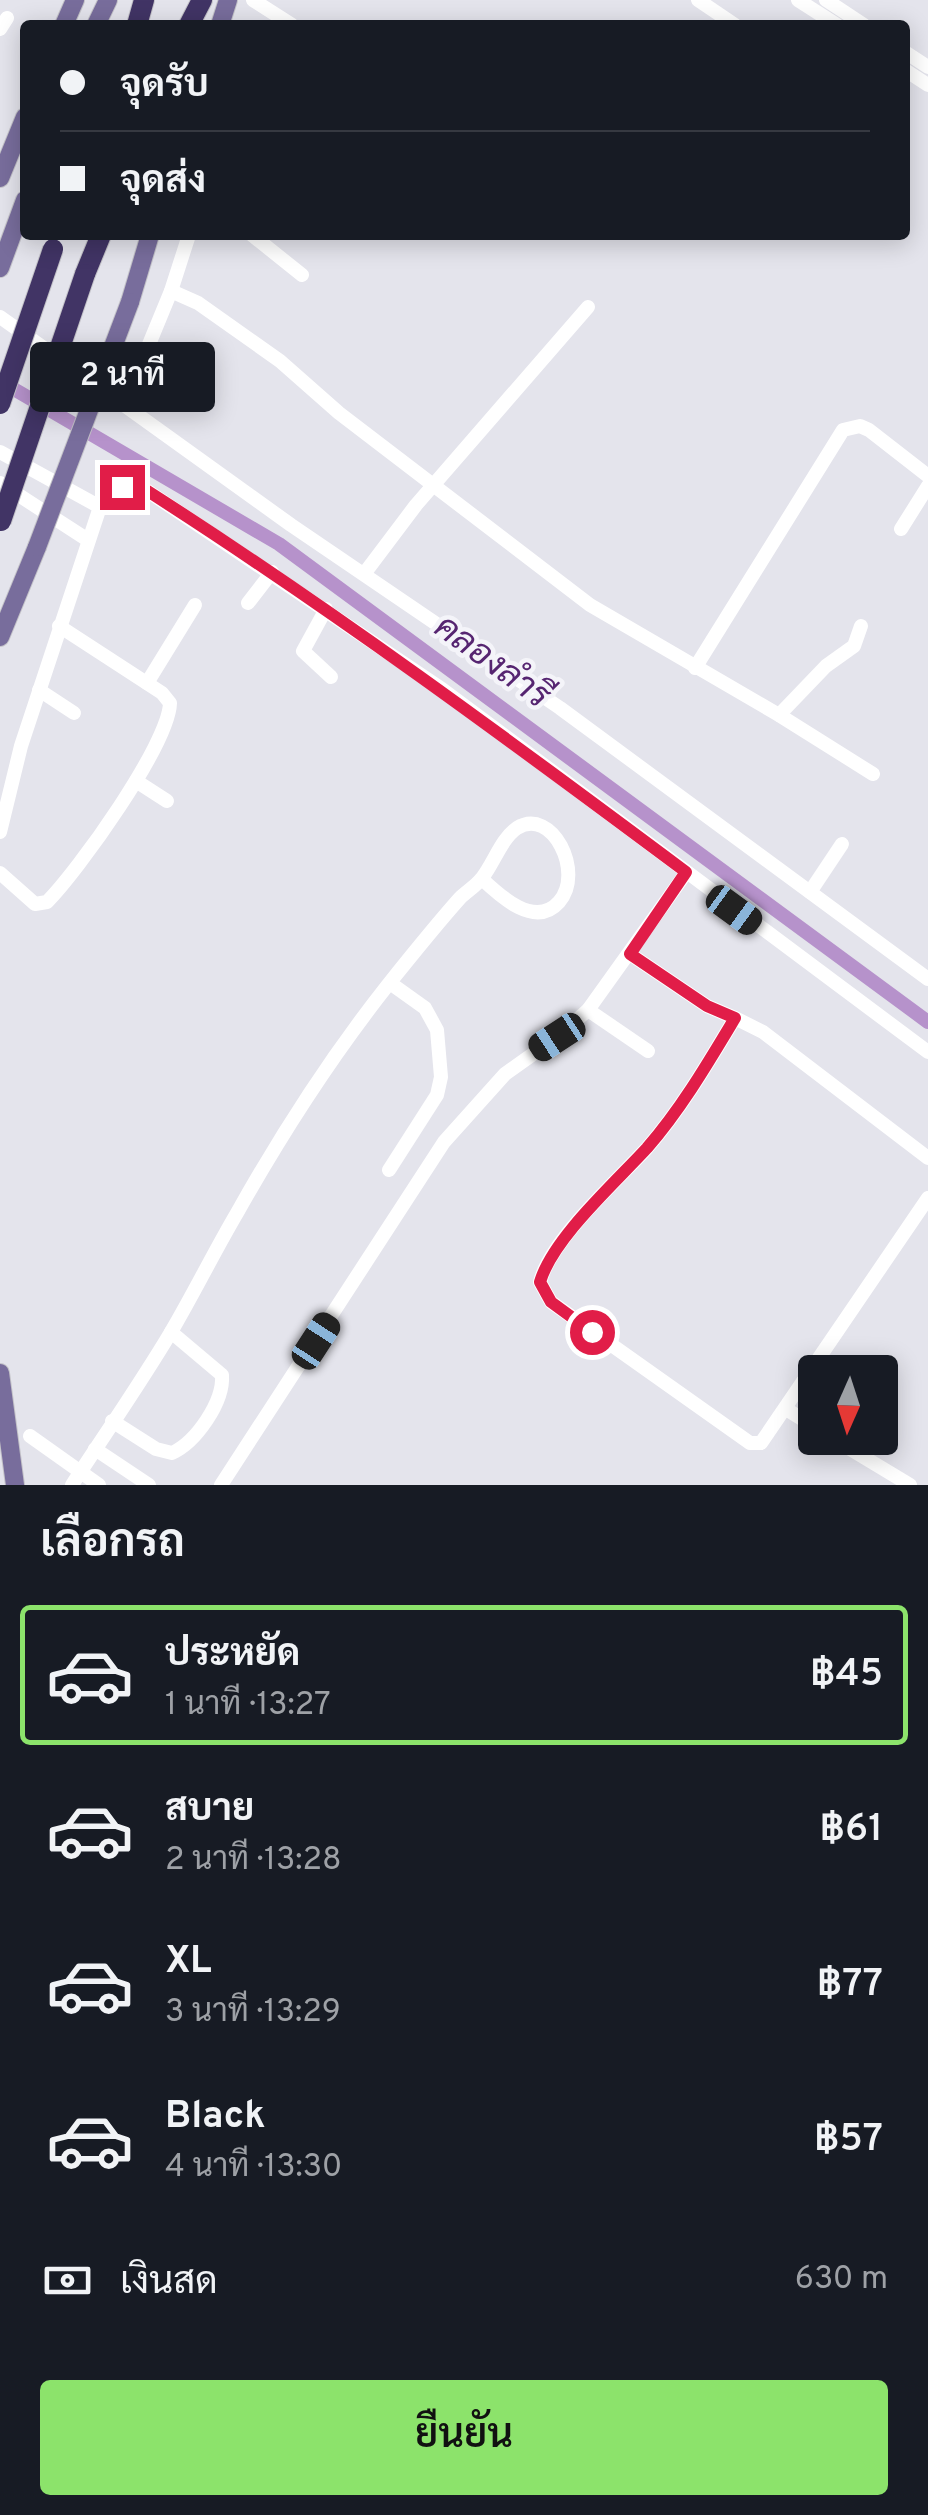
<!DOCTYPE html>
<html lang="th">
<meta charset="utf-8">
<style>
body{margin:0;font-family:Overpass,Sarabun,sans-serif;background:#20242c;color:#f1f3f6;height:100vh;display:flex;flex-direction:column;font-size:38px;white-space:nowrap}
*{box-sizing:border-box;margin:0}
p{font-size:32px;color:#9ea1a6}
.icon{flex:none;width:55px;height:55px;fill:none;stroke:currentColor;stroke-width:2;stroke-linecap:round;stroke-linejoin:round}
.map{position:relative;height:1485px;overflow:hidden}
.panel{display:flex;flex-direction:column;background:#171b24;flex:1}
.panel>*{flex:none}
.top-card{position:absolute;left:20px;top:20px;width:890px;height:220px;border-radius:10px;box-shadow:0 5px 25px #0003;display:grid;align-content:center;height:220px;padding:0 40px;background:#171b24}
.needle{width:65px;rotate:183deg}
.controls{position:absolute;left:798px;top:1355px;display:grid;gap:20px}
.controls a{display:grid;place-items:center;width:100px;height:100px;border-radius:10px;background:#171b24;box-shadow:0 5px 25px #0003;font-size:50px}
.end{position:absolute;width:45px;height:45px;margin:-22px;border:12px solid #e11d48;background:#fff;box-shadow:0 0 0 5px #fff}
.from{border-radius:50%}
.bubble{position:absolute;height:70px;border-radius:10px;background:#171b24;box-shadow:0 5px 25px #0003;font-size:32px;font-weight:600;line-height:70px;text-align:center}
.car{position:absolute;width:30px;height:60px;margin:-30px -15px;border-radius:12px;box-shadow:0 0 8px 2px #0007;background:linear-gradient(#222 24%,#8ab4d8 0 40%,#222 0 76%,#8ab4d8 0 86%,#222 0)}
.top-card b{display:flex;align-items:center;gap:35px;height:95px;font-size:38px}
.top-card b+b{border-top:2px solid #363941}
.top-card i{width:25px;height:25px;background:#f1f3f6}
ul{padding:0;list-style:none}
li{display:flex;align-items:center;gap:30px;height:140px;margin:0 20px 15px;padding:0 20px;border:5px solid transparent;border-radius:10px}
li div{flex:1}
li b{display:block;font-size:38px}
li em{font-style:normal;font-weight:600}
li.on{border-color:#8ce36b}
li>.icon{width:90px;height:90px;stroke-width:1.5}
h2{padding:0 40px;font-size:45px;line-height:120px}
.pay{display:flex;align-items:center;gap:25px;height:110px;padding:0 40px;font-size:38px}
.pay p{margin-inline-start:auto}
.action{display:flex;gap:20px;margin-top:auto;padding:20px 40px}
.action a{flex:1;height:115px;border-radius:10px;background:#8ce36b;color:#111;font-size:40px;font-weight:600;line-height:115px;text-align:center}
.map>svg:first-child{display:block}
.lines{fill:none;stroke-linecap:round;stroke-linejoin:round}
.canal{stroke:#b692cb;stroke-width:14}
.major-casing{stroke:#c3c2c8;stroke-width:20}
.highway-casing{stroke:#c3c2c8;stroke-width:22}
.minor{stroke:#fff;stroke-width:14}
.major{stroke:#786d9c;stroke-width:18}
.highway{stroke:#413465;stroke-width:20}
.major-bridge-casing{stroke:#c3c2c8;stroke-width:20;stroke-linecap:butt}
.highway-bridge-casing{stroke:#c3c2c8;stroke-width:22;stroke-linecap:butt}
.major-bridge{stroke:#786d9c;stroke-width:18}
.highway-bridge{stroke:#413465;stroke-width:20}
.route{stroke:#e11d48;stroke-width:12}
.labels{text-anchor:middle;dominant-baseline:central;stroke-width:9;stroke-linejoin:round;paint-order:stroke}
.water-label{font-size:35px;font-style:italic;fill:#562571;stroke:#f4f4f9}
</style>
<div class="map">
<svg width="928" height="1485" viewBox="0 0 928 1485">
<rect width="100%" height="100%" fill="#e4e4ec"/>
<g class="lines">
<path class="canal" d="M0,381L279,544L928,1022"/>
<defs>
<g id="major">
<path d="M64,25L75,0"/>
<path d="M96,25L108,0"/>
<path d="M220,25L228,0"/>
<path d="M0,178L25,117"/>
<path d="M0,268L25,200"/>
<path d="M130,302L150,235"/>
<path d="M0,637L37,547"/>
<path d="M0,1373L15,1485"/>
</g>
<g id="highway">
<path d="M137,25L144,0"/>
<path d="M189,25L202,0"/>
<path d="M85,274L101,235"/>
</g>
</defs>
<use href="#major" class="major-casing"/>
<use href="#highway" class="highway-casing"/>
<g class="minor">
<path d="M253,0L292,25"/>
<path d="M698,0L735,25"/>
<path d="M798,0L837,25"/>
<path d="M826,0L864,25"/>
<path d="M0,29L7,18"/>
<path d="M905,52L928,67"/>
<path d="M905,70L928,85"/>
<path d="M252,235L302,275"/>
<path d="M171,291L198,303L280,361L339,413L590,605L779,715L873,774"/>
<path d="M0,317L124,405L171,291L189,235"/>
<path d="M124,405L291,525L560,708L928,979"/>
<path d="M0,452L100,507"/>
<path d="M0,483L88,540"/>
<path d="M901,529L928,486"/>
<path d="M364,574L416,505L588,307"/>
<path d="M248,603L272,572"/>
<path d="M326,609L303,651L331,677"/>
<path d="M695,668L843,430L860,426L869,430L928,476"/>
<path d="M147,683L195,605"/>
<path d="M39,690L74,713"/>
<path d="M779,715L826,666L854,646L861,626"/>
<path d="M136,781L167,801"/>
<path d="M0,832L21,746L100,507C112,488 125,485 146,490L442,689L928,1052"/>
<path d="M0,873L35,904L47,902C78,871 169,744 170,703L162,693L59,626"/>
<path d="M810,892L842,844"/>
<path d="M630,954L707,1006L735,1018C708,1063 681,1109 647,1148C616,1182 551,1239 540,1282L551,1302L750,1443H761L928,1198"/>
<path d="M588,1010L648,1051"/>
<path d="M735,1018L763,1032L928,1158"/>
<path d="M389,1170L437,1095L441,1077L437,1030L425,1008L390,983"/>
<path d="M786,1409L815,1427"/>
<path d="M112,1421L156,1449L172,1453C196,1442 224,1402 222,1375L171,1332"/>
<path d="M30,1436L99,1485"/>
<path d="M832,1438L910,1485"/>
<path d="M95,1449L149,1485"/>
<path d="M72,1485C105,1434 140,1384 171,1332C194,1293 214,1252 237,1213C282,1133 331,1057 387,986C411,956 435,926 460,898C467,891 476,886 482,878C494,863 501,839 517,828C552,806 585,873 559,902C535,929 500,896 482,879"/>
<path d="M221,1485L444,1142L505,1074L557,1037L588,1010L686,873"/>
</g>
<use href="#major" class="major"/>
<use href="#highway" class="highway"/>
<defs>
<path id="major-bridge" d="M37,547L130,302"/>
<g id="highway-bridge">
<path d="M0,404L53,249"/>
<path d="M1,521L85,274"/>
</g>
</defs>
<use href="#major-bridge" class="major-bridge-casing"/>
<use href="#highway-bridge" class="highway-bridge-casing"/>
<use href="#major-bridge" class="major-bridge"/>
<use href="#highway-bridge" class="highway-bridge"/>
</g>
<g class="lines">
<path class="route" d="M122,487L146,490C332,609 509,740 686,872L630,954L707,1006L735,1018C708,1063 681,1109 647,1148C615,1183 553,1238 540,1282L551,1302L592,1332"/>
</g>
<g class="labels">
<g class="water-label">
<text transform="translate(491 663) rotate(36)">คลองลำรี</text>
</g>
</g>
</svg>
<div class="controls">
<a><svg class="needle" viewBox="-14 -14 28 28"><path d="M0-13l5 13h-10z" fill="#e53935"/><path d="M0 13l5-13h-10z" fill="#9ea1a6"/></svg></a>
</div>
<i class="end from" style="left:592px;top:1332px"></i>
<i class="end" style="left:122px;top:487px"></i>
<div class="bubble" style="left:30px;top:342px;width:185px">2 นาที</div>
<i class="car" style="left:734px;top:910px;rotate:126deg"></i>
<i class="car" style="left:557px;top:1037px;rotate:237deg"></i>
<i class="car" style="left:316px;top:1341px;rotate:33deg"></i>
<div class="top-card">
<b><i class="from"></i>จุดรับ</b>
<b><i></i>จุดส่ง</b>
</div>
</div>
<section class="panel">
<h2>เลือกรถ</h2>
<ul>
<li class="on"><svg class="icon" aria-label="car" viewBox="0 0 24 24"><path d="M5 17H2v-5l4-1 3-4h7l3 4 3 1v5h-3M9 17h6M6 11h13"/><circle cx="7" cy="17" r="2"/><circle cx="17" cy="17" r="2"/></svg><div><b>ประหยัด</b><p>1 นาที · 13:27</p></div><em>฿45</em></li>
<li><svg class="icon" aria-label="car" viewBox="0 0 24 24"><path d="M5 17H2v-5l4-1 3-4h7l3 4 3 1v5h-3M9 17h6M6 11h13"/><circle cx="7" cy="17" r="2"/><circle cx="17" cy="17" r="2"/></svg><div><b>สบาย</b><p>2 นาที · 13:28</p></div><em>฿61</em></li>
<li><svg class="icon" aria-label="car" viewBox="0 0 24 24"><path d="M5 17H2v-5l4-1 3-4h7l3 4 3 1v5h-3M9 17h6M6 11h13"/><circle cx="7" cy="17" r="2"/><circle cx="17" cy="17" r="2"/></svg><div><b>XL</b><p>3 นาที · 13:29</p></div><em>฿77</em></li>
<li><svg class="icon" aria-label="car" viewBox="0 0 24 24"><path d="M5 17H2v-5l4-1 3-4h7l3 4 3 1v5h-3M9 17h6M6 11h13"/><circle cx="7" cy="17" r="2"/><circle cx="17" cy="17" r="2"/></svg><div><b>Black</b><p>4 นาที · 13:30</p></div><em>฿57</em></li>
</ul>
<div class="pay"><svg class="icon" aria-label="cash" viewBox="0 0 24 24"><path d="M3 7h18v10H3z"/><circle cx="12" cy="12" r="2"/></svg>เงินสด<p>630 m</p></div>
<div class="action"><a>ยืนยัน</a></div>
</section>
